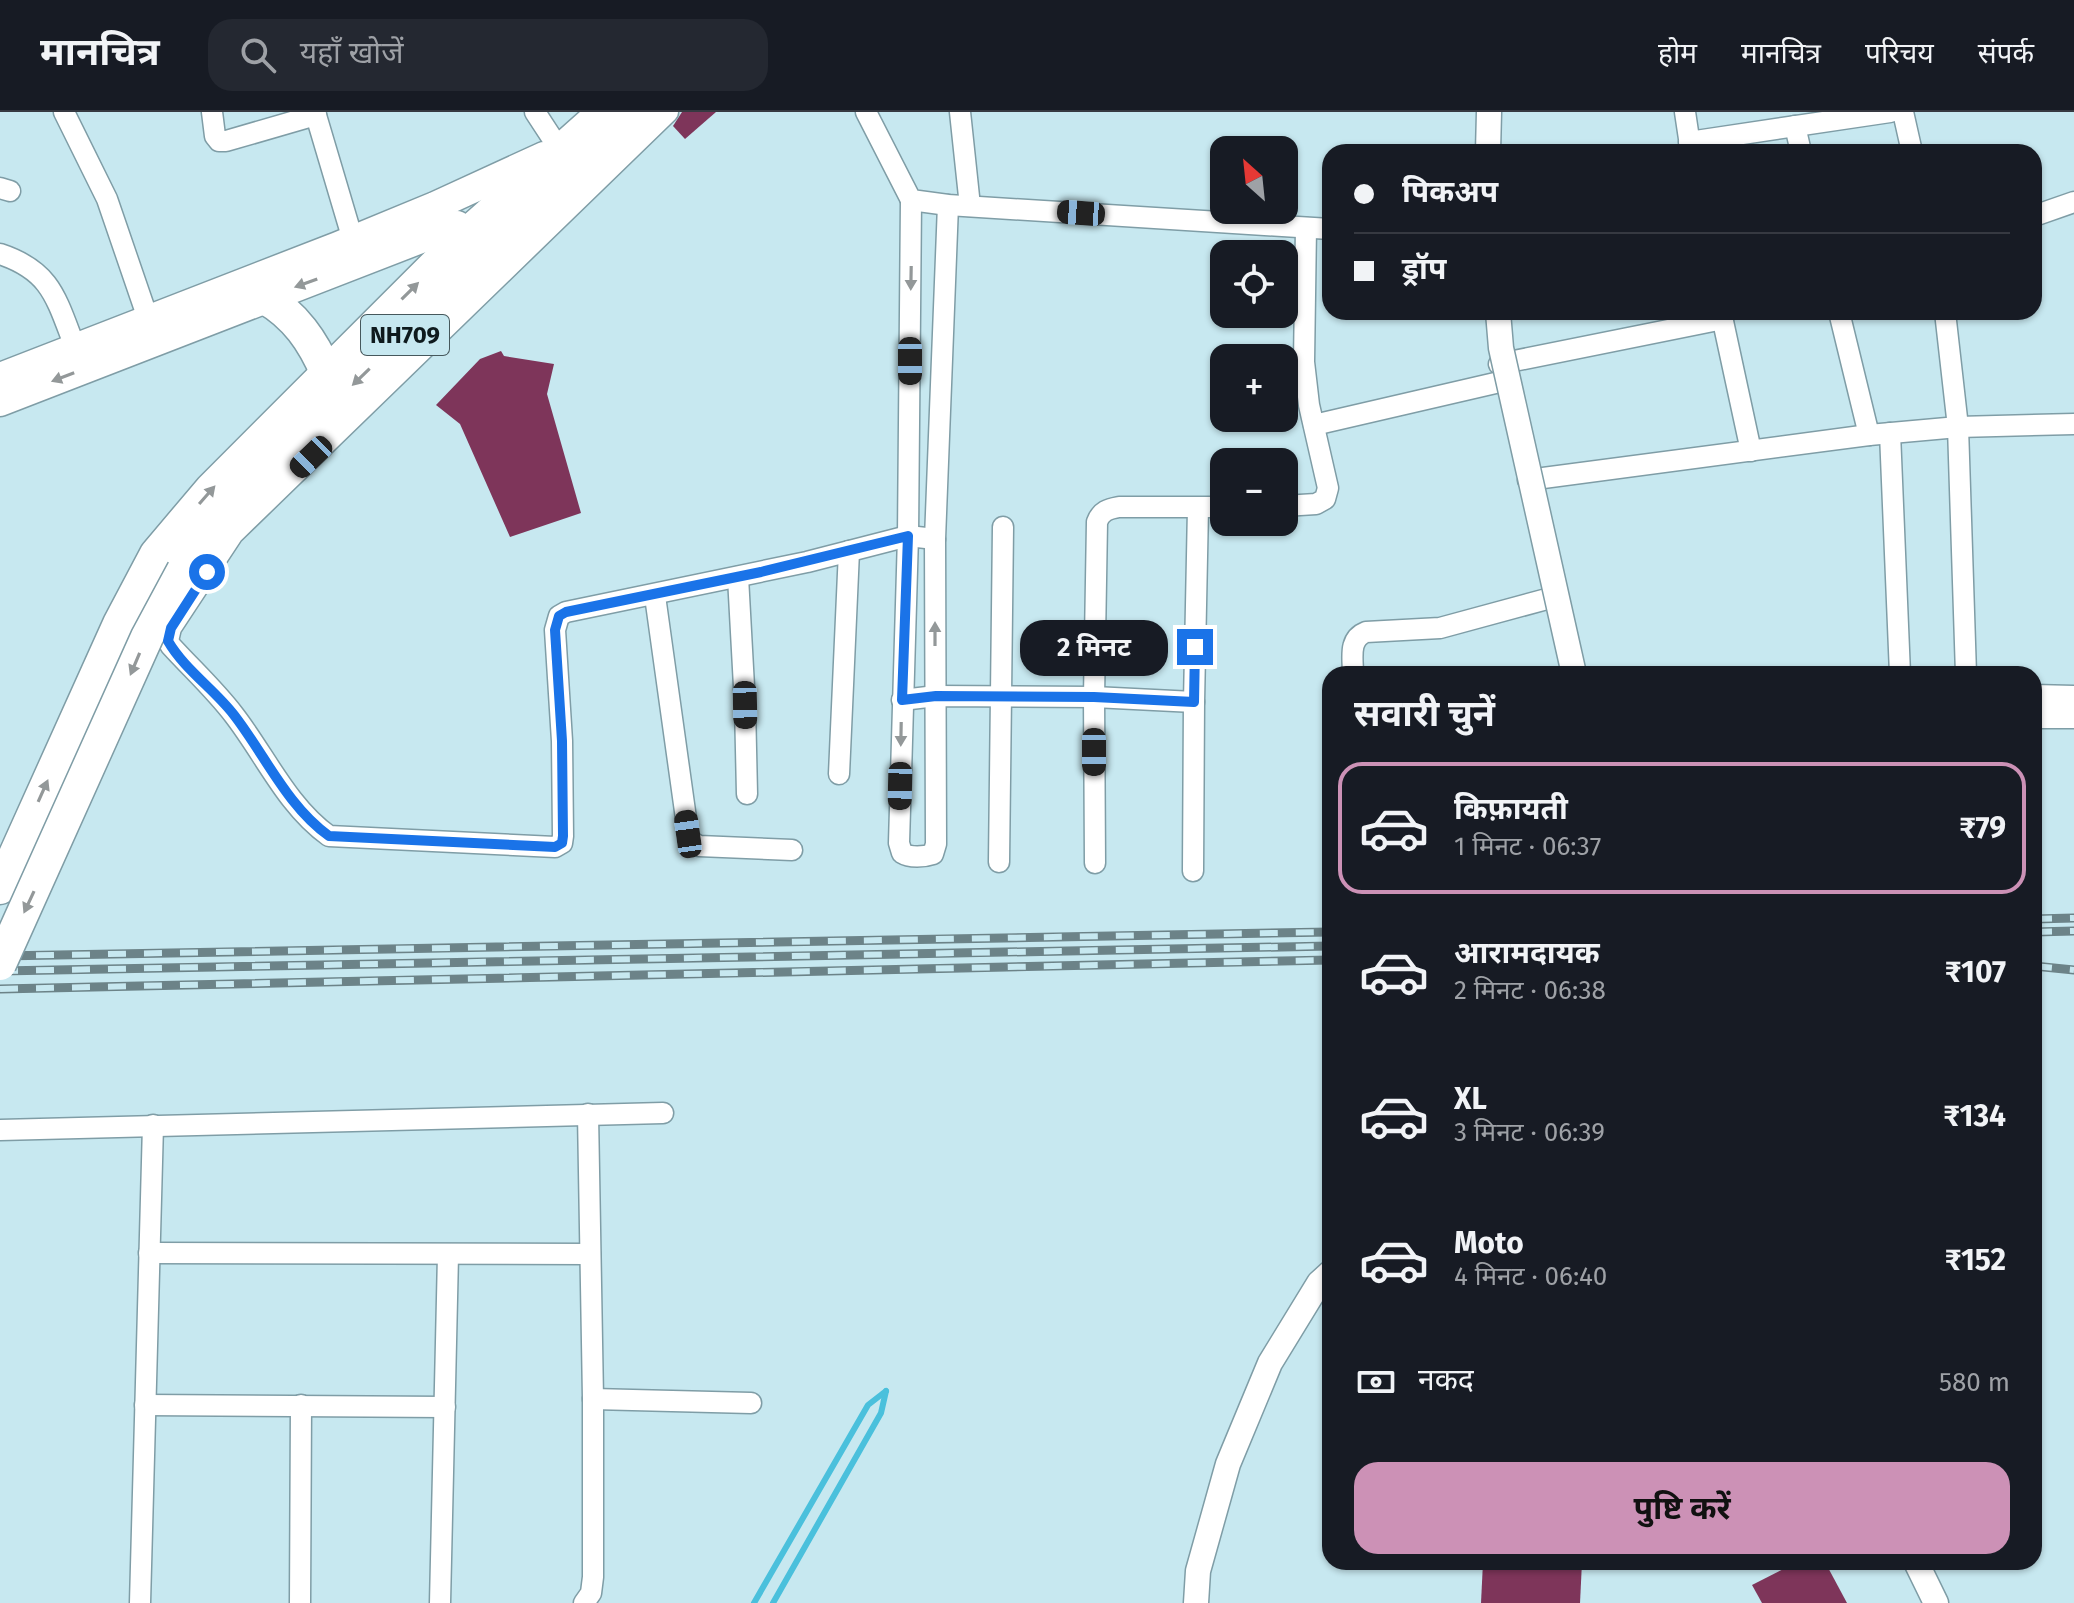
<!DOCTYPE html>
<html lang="hi">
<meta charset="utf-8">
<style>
body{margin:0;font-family:"Fira Sans","Noto Sans Devanagari",sans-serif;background:#242831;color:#f1f3f6;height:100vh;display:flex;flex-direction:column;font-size:30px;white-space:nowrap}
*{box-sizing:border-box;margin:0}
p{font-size:26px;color:#9ea1a6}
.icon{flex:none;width:44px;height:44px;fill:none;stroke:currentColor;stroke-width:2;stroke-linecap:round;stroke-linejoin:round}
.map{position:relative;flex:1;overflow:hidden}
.sheet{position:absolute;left:1322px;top:554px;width:720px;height:904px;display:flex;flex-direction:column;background:#171b24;border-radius:24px;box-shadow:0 2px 6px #0004}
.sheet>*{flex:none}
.guide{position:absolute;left:1322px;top:32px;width:720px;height:176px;border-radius:24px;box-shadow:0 2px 6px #0004;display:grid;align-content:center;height:176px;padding:0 32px;background:#171b24}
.needle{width:52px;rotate:333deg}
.buttons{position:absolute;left:1210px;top:24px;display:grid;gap:16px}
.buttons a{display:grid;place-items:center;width:88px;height:88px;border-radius:16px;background:#171b24;box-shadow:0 2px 6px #0004;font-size:40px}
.end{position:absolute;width:36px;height:36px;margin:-18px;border:10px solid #1a73e8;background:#fff;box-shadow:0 0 0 4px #fff}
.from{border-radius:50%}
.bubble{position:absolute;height:56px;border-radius:24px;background:#171b24;box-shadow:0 2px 6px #0004;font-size:26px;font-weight:700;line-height:56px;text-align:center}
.car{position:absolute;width:24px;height:48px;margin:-24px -12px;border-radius:10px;box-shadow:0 0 6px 2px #0007;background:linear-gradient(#222 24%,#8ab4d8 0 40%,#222 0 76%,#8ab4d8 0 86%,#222 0)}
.guide b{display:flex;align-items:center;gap:28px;height:76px;font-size:30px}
.guide b+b{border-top:2px solid #363941}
.guide i{width:20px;height:20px;background:#f1f3f6}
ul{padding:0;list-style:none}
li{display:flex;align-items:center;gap:24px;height:132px;margin:0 16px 12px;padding:0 16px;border:4px solid transparent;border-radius:24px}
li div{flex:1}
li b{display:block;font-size:30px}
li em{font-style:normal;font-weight:700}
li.current{border-color:#cc91b6}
li>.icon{width:72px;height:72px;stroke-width:1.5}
h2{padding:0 32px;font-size:36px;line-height:96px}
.pay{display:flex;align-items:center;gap:20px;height:88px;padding:0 32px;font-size:30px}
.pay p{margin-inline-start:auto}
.button{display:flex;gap:16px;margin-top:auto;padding:16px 32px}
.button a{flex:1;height:92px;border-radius:24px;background:#cc91b6;color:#111;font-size:32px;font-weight:700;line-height:92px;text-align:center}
header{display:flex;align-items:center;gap:48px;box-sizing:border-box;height:112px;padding:0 40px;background:#171b24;border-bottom:2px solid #363941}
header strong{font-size:38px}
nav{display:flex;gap:44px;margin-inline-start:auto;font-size:28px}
.search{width:560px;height:72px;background:#242831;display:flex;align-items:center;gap:20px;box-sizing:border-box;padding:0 28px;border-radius:24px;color:#9ea1a6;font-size:30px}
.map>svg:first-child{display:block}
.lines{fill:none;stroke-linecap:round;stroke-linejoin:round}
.stream{stroke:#4ac0dc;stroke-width:6}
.building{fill:#7e355a}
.minor-casing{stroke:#7f9da6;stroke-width:23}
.tertiary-casing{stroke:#7f9da6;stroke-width:27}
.secondary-casing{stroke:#7f9da6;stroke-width:31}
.trunk-casing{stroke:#7f9da6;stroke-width:35}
.minor{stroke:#fff;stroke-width:20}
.tertiary{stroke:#fff;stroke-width:24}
.secondary{stroke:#fff;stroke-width:28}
.trunk{stroke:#fff;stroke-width:32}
.rail-casing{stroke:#6c8388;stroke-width:9}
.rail{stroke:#c7e8f0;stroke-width:6;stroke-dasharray:18;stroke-linecap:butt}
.tertiary-bridge-casing{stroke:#7f9da6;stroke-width:27;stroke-linecap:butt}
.trunk-bridge-casing{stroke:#7f9da6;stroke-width:35;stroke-linecap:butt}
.tertiary-bridge{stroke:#fff;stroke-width:24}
.trunk-bridge{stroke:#fff;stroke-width:32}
.oneway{fill:#939899}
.route{stroke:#1a73e8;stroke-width:10}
.labels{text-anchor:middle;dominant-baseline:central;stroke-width:8;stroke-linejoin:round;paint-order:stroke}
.shield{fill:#c7e8f0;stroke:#46585c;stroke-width:2}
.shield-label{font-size:24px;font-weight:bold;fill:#0e1a1d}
</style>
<header>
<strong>मानचित्र</strong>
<div class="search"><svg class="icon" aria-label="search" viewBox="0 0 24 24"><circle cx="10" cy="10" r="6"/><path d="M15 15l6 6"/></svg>यहाँ खोजें</div>
<nav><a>होम</a><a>मानचित्र</a><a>परिचय</a><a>संपर्क</a></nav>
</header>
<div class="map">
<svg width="2074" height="1491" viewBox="0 0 2074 1491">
<rect width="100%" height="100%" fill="#c7e8f0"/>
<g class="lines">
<g class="stream">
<path d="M754,1491L868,1293L886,1279"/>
<path d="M773,1491L881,1301L886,1279"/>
</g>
</g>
<g class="building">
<path d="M716,0L685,27L673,14L682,0Z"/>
<path d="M501,239L504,244L554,252L547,282L581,401L510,425L460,312L436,293L480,247Z"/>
<path d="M1483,1450H1582L1580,1491H1481Z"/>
<path d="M1797,1450H1825L1847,1491H1762L1752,1473Z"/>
</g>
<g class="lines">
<defs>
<g id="minor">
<path d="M64,0L107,87L144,195"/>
<path d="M212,0L215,24L219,29H226L316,3"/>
<path d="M315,0L350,118"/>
<path d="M535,0L552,26"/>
<path d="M668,0L233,422L171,516L168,529L171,534C192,557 215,578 234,603C265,643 287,694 329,724L555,735L562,731L563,724L562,629L555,518L559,504L566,500L807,450L908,424L935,427"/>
<path d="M866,0L911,88L948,93L1330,117"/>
<path d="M960,0L970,94"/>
<path d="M1685,0L1691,40"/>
<path d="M1903,0L1912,40"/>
<path d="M1795,14L1801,40"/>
<path d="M1689,30L1890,0"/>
<path d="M0,76L10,79"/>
<path d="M911,88L908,424L899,731L902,741C910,746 924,745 933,742L936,732L935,427L948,93"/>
<path d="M2034,104L2074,90"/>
<path d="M0,142C48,158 55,182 72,227"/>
<path d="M1721,200L1751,339"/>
<path d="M1839,200L1869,323"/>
<path d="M1945,200L1958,315L1966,562"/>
<path d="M1499,252L1723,207"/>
<path d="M1314,313L1504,269"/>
<path d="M1890,321L1900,562"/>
<path d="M1528,368L1869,323L1958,315L2074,312"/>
<path d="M1284,394L1316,392L1325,387L1328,376L1309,293L1304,250L1306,116"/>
<path d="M738,465L745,593L747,682"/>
<path d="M655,484L689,728L699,734L792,738"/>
<path d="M1353,562C1353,546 1348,527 1366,520L1440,516L1558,484"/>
<path d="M2034,583L2074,584"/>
<path d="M902,588L936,584L1094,585L1194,590L1198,396"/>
<path d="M839,662L849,439"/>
<path d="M999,750L1003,415"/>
<path d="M1095,751L1094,585L1097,410C1101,399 1108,397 1119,395H1224"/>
<path d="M1193,759L1194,590"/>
<path d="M0,1018L663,1001"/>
<path d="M149,1141L590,1142"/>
<path d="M593,1287L751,1291"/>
<path d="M145,1293L445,1295"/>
<path d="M140,1491L153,1013"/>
<path d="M300,1491L301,1293"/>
<path d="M440,1491L448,1143"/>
<path d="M584,1491L591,1481L593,1465V1287L588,1002"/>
</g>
<g id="tertiary">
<path d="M1488,40L1489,0"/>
<path d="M2034,604H2074"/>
<path d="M1916,1450L1936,1491"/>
<path d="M1196,1491L1198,1459L1228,1352L1270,1251L1319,1171L1330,1161"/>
</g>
<g id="secondary">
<path d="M0,265L338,134L435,94L544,44"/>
<path d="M0,290L457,113"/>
</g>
<g id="trunk">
<path d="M265,186C295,203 313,229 327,262"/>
<path d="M183,458L230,392L490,142L641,0"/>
<path d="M0,776L119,512L156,442L211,377L459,129L604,0"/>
</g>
</defs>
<use href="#minor" class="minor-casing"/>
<use href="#tertiary" class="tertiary-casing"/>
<use href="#secondary" class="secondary-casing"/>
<use href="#trunk" class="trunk-casing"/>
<use href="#minor" class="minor"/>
<use href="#tertiary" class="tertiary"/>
<use href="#secondary" class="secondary"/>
<use href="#trunk" class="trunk"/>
<defs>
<g id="rail">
<path d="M2034,807L2074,806"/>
<path d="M2034,820L2074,819"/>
<path d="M0,844L1330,820"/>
<path d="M2034,854L2074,858"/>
<path d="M0,859L1330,834"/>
<path d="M0,877L1330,848"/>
</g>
</defs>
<use href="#rail" class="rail-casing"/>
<use href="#rail" class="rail"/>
<defs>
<path id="tertiary-bridge" d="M1498,200L1501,236L1574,562"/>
<path id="trunk-bridge" d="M0,852L147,525L183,458"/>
</defs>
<use href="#tertiary-bridge" class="tertiary-bridge-casing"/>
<use href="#trunk-bridge" class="trunk-bridge-casing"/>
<use href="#tertiary-bridge" class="tertiary-bridge"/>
<use href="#trunk-bridge" class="trunk-bridge"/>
</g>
<defs><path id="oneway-solid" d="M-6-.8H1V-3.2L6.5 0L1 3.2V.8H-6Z" transform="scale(2)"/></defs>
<g class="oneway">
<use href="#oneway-solid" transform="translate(911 166) rotate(91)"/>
<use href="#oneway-solid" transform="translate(306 171) rotate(160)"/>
<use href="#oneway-solid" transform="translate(410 179) rotate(-45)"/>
<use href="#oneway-solid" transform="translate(63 265) rotate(159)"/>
<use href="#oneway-solid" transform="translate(361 265) rotate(136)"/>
<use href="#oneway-solid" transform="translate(207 383) rotate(-49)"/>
<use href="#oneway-solid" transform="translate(935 522) rotate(-90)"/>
<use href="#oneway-solid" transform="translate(135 552) rotate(113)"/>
<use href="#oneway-solid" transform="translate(901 622) rotate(91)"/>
<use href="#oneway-solid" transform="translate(43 679) rotate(-66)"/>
<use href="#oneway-solid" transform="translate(29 790) rotate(115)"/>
</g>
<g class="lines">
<path class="route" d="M207,460L171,516L168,529C184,557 215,578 234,603C265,643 287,694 329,724L555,735L562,731L563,724L562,629L555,518L559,504L566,500L761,460L908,424L902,588L936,584L1094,585L1194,590L1195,535"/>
</g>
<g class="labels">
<rect class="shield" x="361" y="203" width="88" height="40" rx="6"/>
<g class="shield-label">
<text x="405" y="223">NH709</text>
</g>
</g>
</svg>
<div class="buttons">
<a><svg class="needle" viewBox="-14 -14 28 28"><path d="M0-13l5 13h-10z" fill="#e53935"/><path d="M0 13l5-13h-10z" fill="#9ea1a6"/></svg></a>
<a><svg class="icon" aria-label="locate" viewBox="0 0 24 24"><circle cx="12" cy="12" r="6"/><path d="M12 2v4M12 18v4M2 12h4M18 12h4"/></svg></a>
<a>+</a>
<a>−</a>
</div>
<i class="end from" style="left:207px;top:460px"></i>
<i class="end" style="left:1195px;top:535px"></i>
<div class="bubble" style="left:1020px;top:508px;width:148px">2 मिनट</div>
<i class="car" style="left:1081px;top:101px;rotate:274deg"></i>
<i class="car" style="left:910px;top:249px;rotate:180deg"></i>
<i class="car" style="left:311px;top:345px;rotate:226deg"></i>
<i class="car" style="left:745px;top:593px;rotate:179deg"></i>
<i class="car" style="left:1094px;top:640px;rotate:180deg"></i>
<i class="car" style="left:900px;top:674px;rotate:181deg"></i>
<i class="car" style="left:688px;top:722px;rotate:352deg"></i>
<div class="guide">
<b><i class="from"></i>पिकअप</b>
<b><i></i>ड्रॉप</b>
</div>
<section class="sheet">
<h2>सवारी चुनें</h2>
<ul>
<li class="current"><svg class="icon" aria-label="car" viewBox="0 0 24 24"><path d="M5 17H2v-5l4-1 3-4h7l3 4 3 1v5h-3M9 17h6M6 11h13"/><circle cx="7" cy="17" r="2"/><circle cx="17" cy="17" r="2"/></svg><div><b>किफ़ायती</b><p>1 मिनट · 06:37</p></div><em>₹79</em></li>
<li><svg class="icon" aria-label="car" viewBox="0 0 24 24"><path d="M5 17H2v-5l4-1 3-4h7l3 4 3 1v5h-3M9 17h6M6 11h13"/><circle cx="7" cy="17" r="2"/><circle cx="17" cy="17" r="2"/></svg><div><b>आरामदायक</b><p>2 मिनट · 06:38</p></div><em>₹107</em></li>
<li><svg class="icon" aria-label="car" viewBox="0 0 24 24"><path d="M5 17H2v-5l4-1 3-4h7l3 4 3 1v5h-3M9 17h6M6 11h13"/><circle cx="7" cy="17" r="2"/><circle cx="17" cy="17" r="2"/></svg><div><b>XL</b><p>3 मिनट · 06:39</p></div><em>₹134</em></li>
<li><svg class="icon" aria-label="car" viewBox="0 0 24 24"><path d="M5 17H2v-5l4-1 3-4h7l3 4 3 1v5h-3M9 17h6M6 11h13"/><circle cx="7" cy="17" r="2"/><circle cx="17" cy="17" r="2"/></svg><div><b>Moto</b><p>4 मिनट · 06:40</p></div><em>₹152</em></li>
</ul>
<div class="pay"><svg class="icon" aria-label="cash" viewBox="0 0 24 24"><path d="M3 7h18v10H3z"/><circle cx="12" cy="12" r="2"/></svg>नकद<p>580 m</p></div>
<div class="button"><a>पुष्टि करें</a></div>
</section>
</div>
